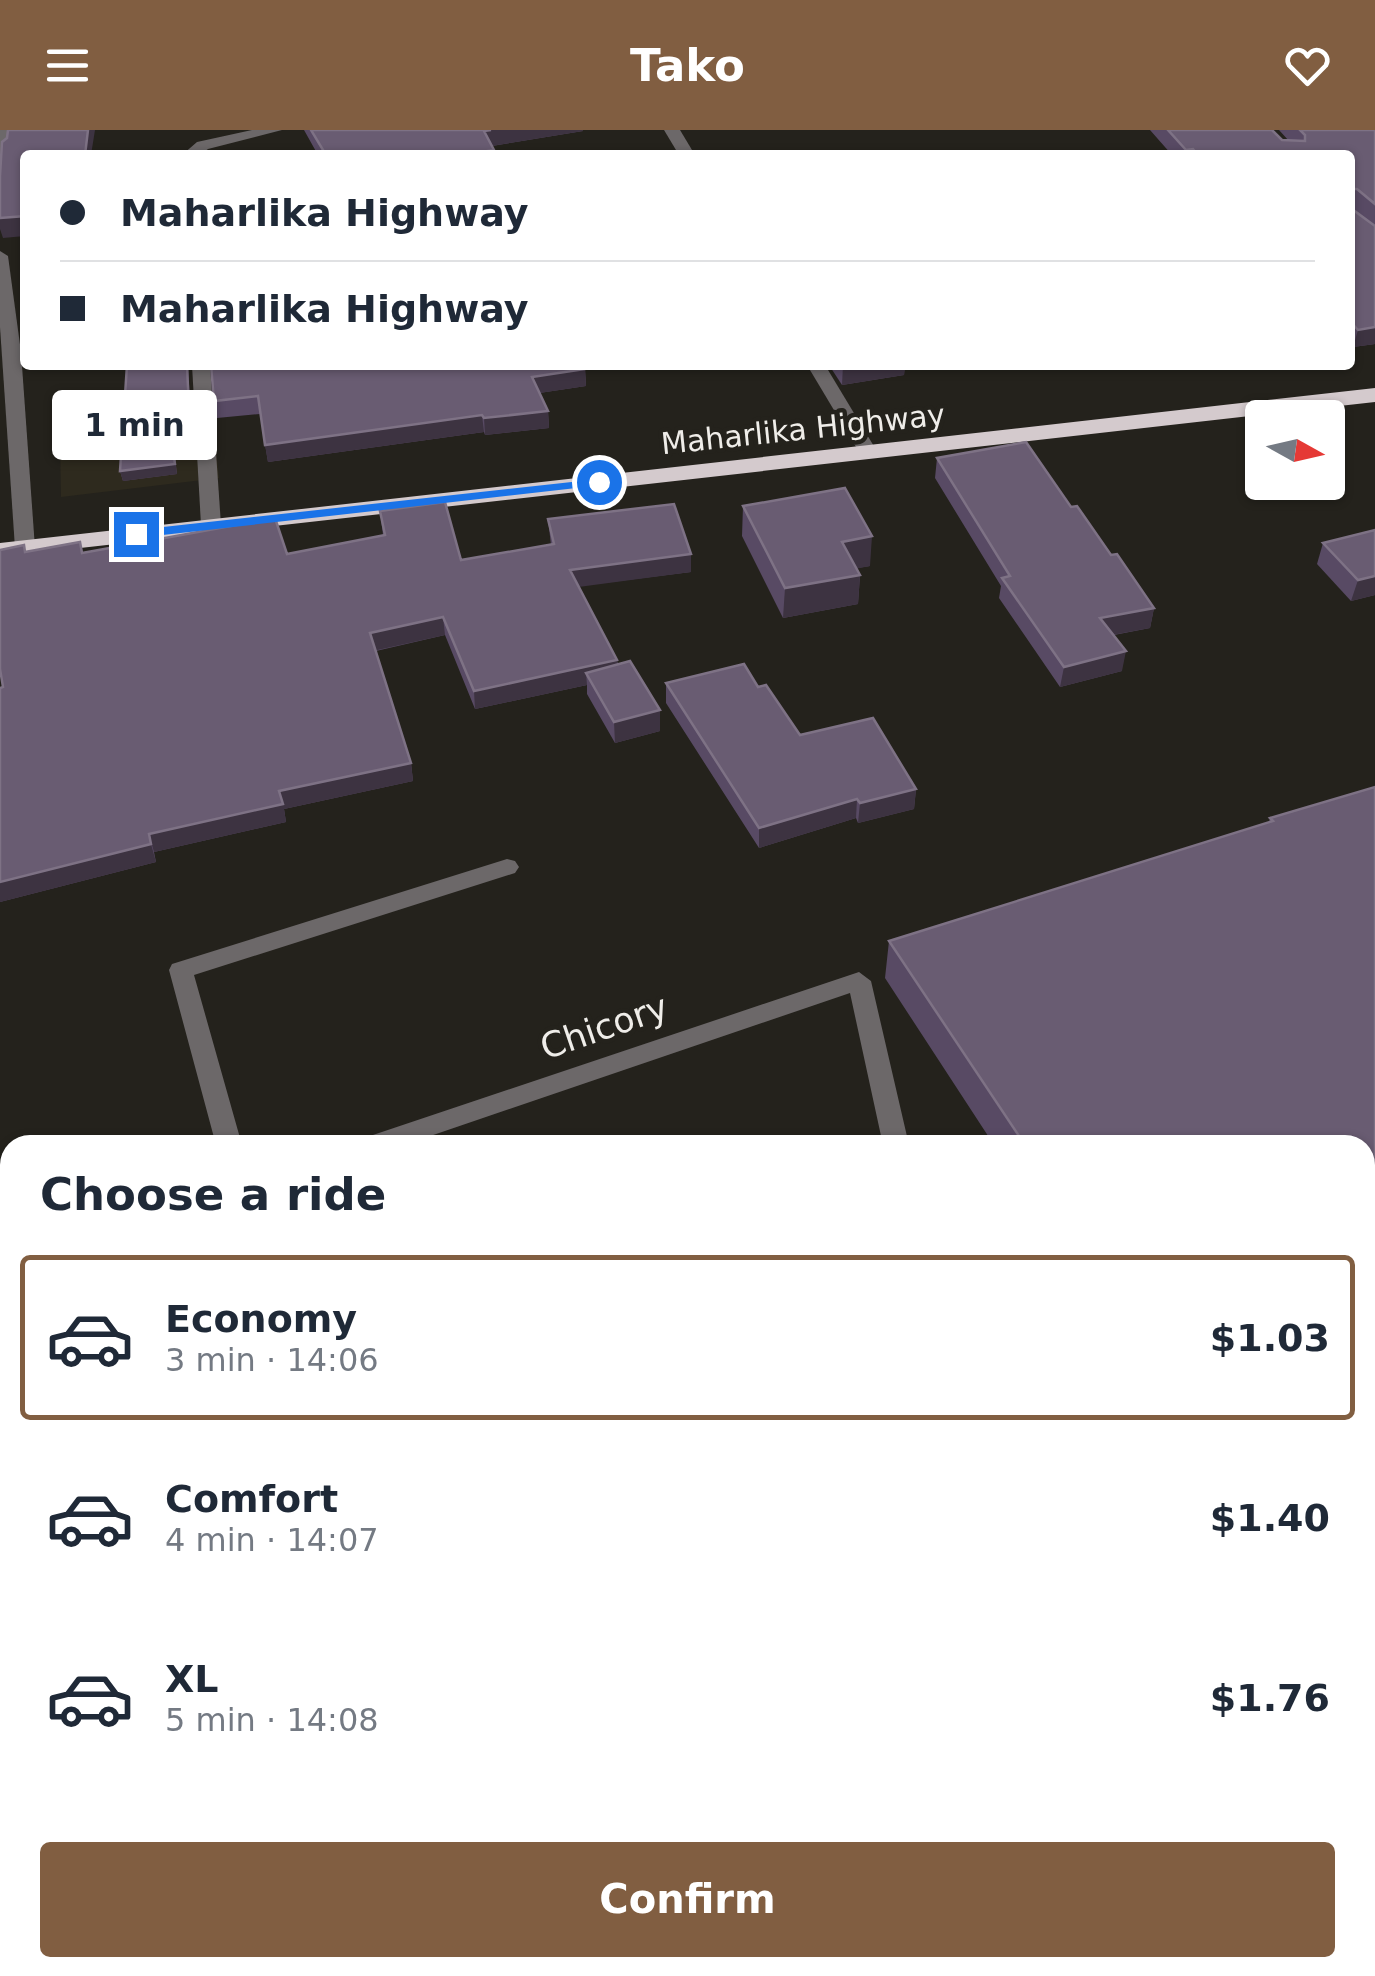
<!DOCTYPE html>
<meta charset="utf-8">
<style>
body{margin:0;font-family:"DejaVu Sans",sans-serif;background:#f6f6f7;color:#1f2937;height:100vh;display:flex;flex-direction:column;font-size:38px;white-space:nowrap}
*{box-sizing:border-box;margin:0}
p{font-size:32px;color:#747a83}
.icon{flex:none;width:55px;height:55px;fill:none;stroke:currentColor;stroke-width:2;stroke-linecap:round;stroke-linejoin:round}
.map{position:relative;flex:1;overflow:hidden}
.sheet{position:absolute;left:0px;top:1005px;width:1375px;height:842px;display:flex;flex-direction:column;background:#fff;border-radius:30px 30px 0 0;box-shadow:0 2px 8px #0004}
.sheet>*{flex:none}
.hud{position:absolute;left:20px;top:20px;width:1335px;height:220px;border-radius:10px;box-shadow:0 2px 8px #0004;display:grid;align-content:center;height:220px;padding:0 40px;background:#fff}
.needle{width:65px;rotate:98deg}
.fabs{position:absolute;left:1245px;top:270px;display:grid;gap:20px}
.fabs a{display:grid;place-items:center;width:100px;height:100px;border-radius:10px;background:#fff;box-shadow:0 2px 8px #0004;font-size:50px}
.end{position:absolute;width:45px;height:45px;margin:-22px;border:12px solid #1a73e8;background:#fff;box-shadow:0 0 0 5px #fff}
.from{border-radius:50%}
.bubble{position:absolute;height:70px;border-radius:10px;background:#fff;box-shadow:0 2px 8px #0004;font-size:32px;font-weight:800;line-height:70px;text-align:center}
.hud b{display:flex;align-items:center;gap:35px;height:95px;font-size:38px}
.hud b+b{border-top:2px solid #e0e1e3}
.hud i{width:25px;height:25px;background:#1f2937}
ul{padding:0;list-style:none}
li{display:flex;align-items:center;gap:30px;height:165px;margin:0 20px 15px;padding:0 20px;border:5px solid transparent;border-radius:10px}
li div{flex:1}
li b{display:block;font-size:38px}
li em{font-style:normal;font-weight:800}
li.current{border-color:#815e41}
li>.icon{width:90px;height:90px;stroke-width:1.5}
h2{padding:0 40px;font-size:45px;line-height:120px}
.cta{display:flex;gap:20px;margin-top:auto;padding:20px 40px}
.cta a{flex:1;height:115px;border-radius:10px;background:#815e41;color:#fff;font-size:40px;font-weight:800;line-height:115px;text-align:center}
header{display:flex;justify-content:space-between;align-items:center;height:130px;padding:0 40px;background:#815e41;color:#fff;font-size:45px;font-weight:800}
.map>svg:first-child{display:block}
.built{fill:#2e2a1e}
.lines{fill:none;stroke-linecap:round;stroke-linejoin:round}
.street{fill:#6c6869;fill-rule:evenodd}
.highway{fill:#d4cacd;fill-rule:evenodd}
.wall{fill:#584a64}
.shaded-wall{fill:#3d3341}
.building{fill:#695c72;stroke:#7e7285;stroke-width:2.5}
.route{fill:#1a73e8}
.labels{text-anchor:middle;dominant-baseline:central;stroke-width:9;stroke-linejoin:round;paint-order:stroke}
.far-street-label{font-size:30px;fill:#efede9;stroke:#24221c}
.street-label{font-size:35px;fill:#efede9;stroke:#24221c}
</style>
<header><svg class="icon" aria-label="menu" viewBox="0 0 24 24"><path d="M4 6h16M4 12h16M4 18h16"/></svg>Tako<svg class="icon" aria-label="heart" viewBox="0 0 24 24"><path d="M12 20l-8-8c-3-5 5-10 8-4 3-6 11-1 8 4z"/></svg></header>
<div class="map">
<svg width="1375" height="1846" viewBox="0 0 1375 1846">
<rect width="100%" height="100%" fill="#24221c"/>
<path class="built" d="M213,291L219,348L61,367L60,309Z"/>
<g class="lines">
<g class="street">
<path d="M0,0H13L8,27L0,32Z"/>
<path d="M252,0H282L208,19L200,25H182L197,12Z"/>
<path d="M664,0H680L695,25H679Z"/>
<path d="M0,121L8,126L21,222L35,418L25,424L15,418L0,197Z"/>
<path d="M192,235H210L221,395L211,401L201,395Z"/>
<path d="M807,235H825L878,323L876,327H862Z"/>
<path d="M507,729L515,731L519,737L515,743L194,845L242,1015H216L169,840L172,834Z"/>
<path d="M859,842L871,851L909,1015H883L850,863L404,1015H360L364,1008Z"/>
<path d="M10,1129V1221L0,1217V1132Z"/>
<path d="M1375,1685V1717L1365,1718V1686Z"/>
<rect x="0" y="1761" width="10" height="34"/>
<path d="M119,1838H153L154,1846H120Z"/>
</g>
<path class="highway" d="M1375,258V272L0,427V413Z"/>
</g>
<g class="wall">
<path d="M304,0H583V1L492,16L494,25H318Z"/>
<path d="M1150,0H1272L1282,10L1289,11L1279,0H1375V214L1353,217L1350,214V25H1172Z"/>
<path d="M127,235H188L191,291L171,293L177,344L123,351L120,341Z"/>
<path d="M211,235L585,239L586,256L539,263L548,281L549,298L485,305L484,302L268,332L260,284L217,288L214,271Z"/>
<path d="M829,235H905L904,245L842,255Z"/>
<path d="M937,328L1071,377L1154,478L1150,498L1114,505L1122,541L1060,557L999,468L1001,456L935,348Z"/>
<path d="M743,376L870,436L857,438L860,445L858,474L783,488L742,406Z"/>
<path d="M380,381L461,430L551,415L548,389L691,424V442L579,456L617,530L618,534L660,580V601L615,613L587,564V555L475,579L445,505L376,521L411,633L413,651L284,679L286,692L154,722L156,732L0,772V558L3,557L80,412L83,423L287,424L383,405Z"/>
<path d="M1375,400V465L1351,471L1317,434L1323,413Z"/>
<path d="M666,553L758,557L800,605L916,659L914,679L858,693L856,688L759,718L666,573Z"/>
<path d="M1375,657L1365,1015H994L885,848L889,811L1269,692L1270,688Z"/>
<path d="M733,1838L928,1846H732Z"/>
<path d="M1049,1838H1365L1375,1846H1051Z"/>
</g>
<g class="shaded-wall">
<path d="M88,0H95L91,25H85Z"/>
<path d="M491,0H583V1L485,17L484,1Z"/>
<path d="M1193,19L1192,25H1185L1186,20Z"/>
<path d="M494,20V25H463Z"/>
<path d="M25,86V106L3,108L0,99V88Z"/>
<path d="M1375,197V214L1353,217L1358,200Z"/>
<path d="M187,235H188L191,291L189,280Z"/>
<path d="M843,235H905L904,245L842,255Z"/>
<path d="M1069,235H1091L1069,238Z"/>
<path d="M585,239L586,256L533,264L532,247Z"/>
<path d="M548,281L549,298L485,305L484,288Z"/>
<path d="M168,283L177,344L123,351L120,341Z"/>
<path d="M482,285L484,302L268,332L265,315Z"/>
<path d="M872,406L870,436L840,442L842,412Z"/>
<path d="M691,424V442L571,458L570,440Z"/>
<path d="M860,445L858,474L783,488L785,458Z"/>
<path d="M1375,446V465L1351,471L1358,450Z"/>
<path d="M1154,478L1150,498L1096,508L1100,488Z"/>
<path d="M443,487L445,505L373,521L370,503Z"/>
<path d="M1126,521L1122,541L1060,557L1064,537Z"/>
<path d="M617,530L618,548L586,543L587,555L475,579L474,561Z"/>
<path d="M660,580V601L615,613L614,592Z"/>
<path d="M411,633L413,651L284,679L286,692L154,722L149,704L279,661Z"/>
<path d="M916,659L914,679L858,693L860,673Z"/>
<path d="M857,669L856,688L759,718V698Z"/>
<path d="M151,714L156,732L0,772V752Z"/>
<path d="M1375,1086V1115L1365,1119V1089Z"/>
<path d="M13,1838H25L23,1846H12Z"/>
</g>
<g class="building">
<path d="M8,0H88L85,25H25V86L0,88V46L2,12L7,8Z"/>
<path d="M311,0H491L484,1L494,20L463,25H326Z"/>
<path d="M1168,0H1272L1282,10L1305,11V5L1300,0H1375V74L1357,59H1352V79L1375,96V197L1358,200L1350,191V25H1198L1193,19L1186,20Z"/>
<path d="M127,235H187L189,280L168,283L175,334L120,341Z"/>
<path d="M211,235H584L585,239L532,247L548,281L484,288L482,285L265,315L258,266L214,271Z"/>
<path d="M1026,312L1071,377L1077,376L1111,425L1117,424L1154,478L1100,488L1126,521L1064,537L1002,448L1010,446L937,328Z"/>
<path d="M845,358L872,406L842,412L860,445L785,458L743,376Z"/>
<path d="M445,372L461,430L554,414L548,389L674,374L691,424L570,440L617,530L474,561L443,487L370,503L411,633L279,661L283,674L149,704L151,714L0,752V558L3,557L0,539V420L24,415L25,422L80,412L82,423L275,388L287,424L385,405L380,381Z"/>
<path d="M1375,400V446L1358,450L1323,413Z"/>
<path d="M630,531L660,580L614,592L586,543Z"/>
<path d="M744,534L758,557L766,555L800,605L873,588L916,659L860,673L857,669L759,698L666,553Z"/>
<path d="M1375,657V1086L1365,1089V1015H1025L889,811L1273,691L1270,688Z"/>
<path d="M1375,1707V1846H1059L1056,1838H1365V1708Z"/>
<path d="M0,1793H10V1838H13L12,1846H0Z"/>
<path d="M266,1838H409L410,1846H264Z"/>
<path d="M500,1838H671L672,1846H501Z"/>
<path d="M733,1838H927L928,1846H826L732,1843Z"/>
</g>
<path class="route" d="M599,349L603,350V355L136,408L130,404L136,400Z"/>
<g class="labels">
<g class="far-street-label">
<text transform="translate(803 299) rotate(-6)">Maharlika Highway</text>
</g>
<g class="street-label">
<text transform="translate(604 897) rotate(-19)">Chicory</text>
</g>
</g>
</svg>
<div class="fabs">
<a><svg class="needle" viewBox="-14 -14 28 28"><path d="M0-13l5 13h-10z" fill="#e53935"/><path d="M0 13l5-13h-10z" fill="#747a83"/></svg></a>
</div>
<i class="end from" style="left:599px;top:352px"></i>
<i class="end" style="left:136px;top:404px"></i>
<div class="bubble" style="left:52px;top:260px;width:165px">1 min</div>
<div class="hud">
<b><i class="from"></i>Maharlika Highway</b>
<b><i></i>Maharlika Highway</b>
</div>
<section class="sheet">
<h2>Choose a ride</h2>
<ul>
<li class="current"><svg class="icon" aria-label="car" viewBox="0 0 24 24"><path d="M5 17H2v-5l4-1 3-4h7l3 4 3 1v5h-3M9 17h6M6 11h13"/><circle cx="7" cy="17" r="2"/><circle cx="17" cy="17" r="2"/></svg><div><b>Economy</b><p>3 min · 14:06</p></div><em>$1.03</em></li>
<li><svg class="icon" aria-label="car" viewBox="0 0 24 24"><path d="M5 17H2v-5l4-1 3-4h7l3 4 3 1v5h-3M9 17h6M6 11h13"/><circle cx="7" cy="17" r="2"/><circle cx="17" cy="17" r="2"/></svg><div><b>Comfort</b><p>4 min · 14:07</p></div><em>$1.40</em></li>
<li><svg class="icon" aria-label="car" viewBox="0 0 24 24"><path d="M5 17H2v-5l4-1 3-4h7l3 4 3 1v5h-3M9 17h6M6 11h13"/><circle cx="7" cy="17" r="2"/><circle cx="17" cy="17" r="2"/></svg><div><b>XL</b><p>5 min · 14:08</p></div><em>$1.76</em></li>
</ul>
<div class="cta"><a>Confirm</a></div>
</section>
</div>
